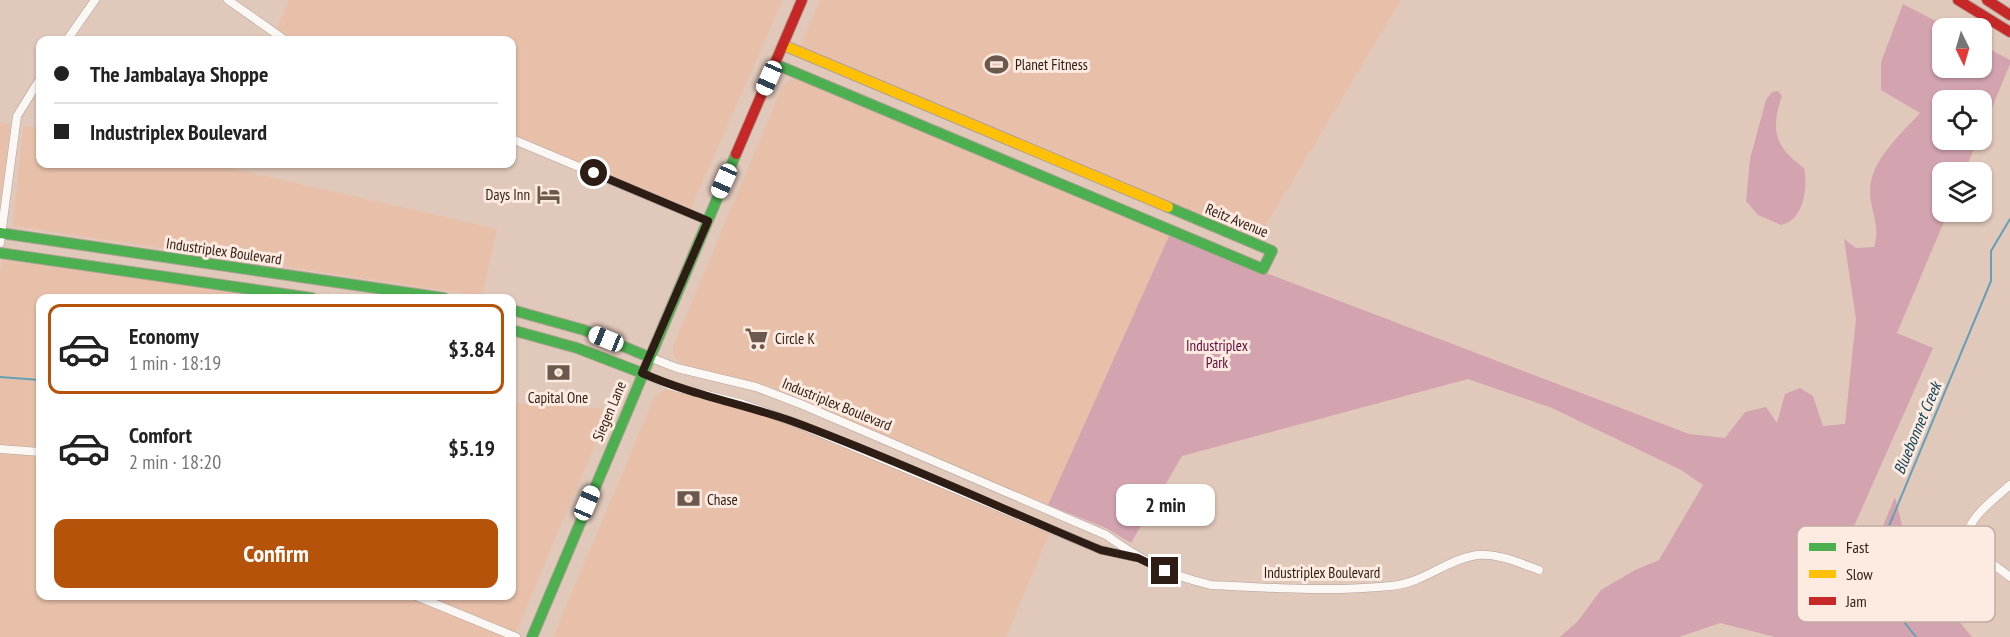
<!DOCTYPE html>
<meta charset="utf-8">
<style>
body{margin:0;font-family:"PT Sans Narrow",sans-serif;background:#f6f6f6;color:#222;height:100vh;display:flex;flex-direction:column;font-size:22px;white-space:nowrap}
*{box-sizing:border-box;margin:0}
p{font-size:20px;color:#767676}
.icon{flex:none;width:33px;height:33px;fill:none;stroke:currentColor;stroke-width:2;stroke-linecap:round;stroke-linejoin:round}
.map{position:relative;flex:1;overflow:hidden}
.panel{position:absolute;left:36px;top:294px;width:480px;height:306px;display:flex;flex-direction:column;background:#fff;border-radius:12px;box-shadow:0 2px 4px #0004}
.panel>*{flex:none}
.top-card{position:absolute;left:36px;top:36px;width:480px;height:132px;border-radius:12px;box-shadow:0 2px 4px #0004;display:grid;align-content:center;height:132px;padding:0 18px;background:#fff}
.needle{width:39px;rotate:175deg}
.buttons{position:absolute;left:1932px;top:18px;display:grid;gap:12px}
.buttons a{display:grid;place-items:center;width:60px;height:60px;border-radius:12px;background:#fff;box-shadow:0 2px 4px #0004;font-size:30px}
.end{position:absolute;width:27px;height:27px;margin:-14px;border:8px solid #2e1d14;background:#fff;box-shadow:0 0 0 3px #fff}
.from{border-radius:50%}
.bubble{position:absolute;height:42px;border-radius:12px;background:#fff;box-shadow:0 2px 4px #0004;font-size:20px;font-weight:700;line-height:42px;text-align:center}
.car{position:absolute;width:18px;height:36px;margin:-18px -9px;border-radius:8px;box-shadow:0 0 4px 2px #0007;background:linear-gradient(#fff 24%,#345 0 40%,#fff 0 76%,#345 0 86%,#fff 0)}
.top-card b{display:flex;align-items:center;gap:21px;height:57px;font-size:22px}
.top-card b+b{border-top:2px solid #e0e0e0}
.top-card i{width:15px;height:15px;background:#222}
ul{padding:10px 0 0;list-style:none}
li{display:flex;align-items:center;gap:18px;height:90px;margin:0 12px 9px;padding:0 6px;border:3px solid transparent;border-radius:12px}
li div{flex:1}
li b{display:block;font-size:22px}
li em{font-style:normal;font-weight:700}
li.on{border-color:#b45309}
li>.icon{width:54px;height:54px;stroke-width:1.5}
.action{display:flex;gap:12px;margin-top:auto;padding:12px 18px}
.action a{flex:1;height:69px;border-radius:12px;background:#b45309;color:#fff;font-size:24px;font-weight:700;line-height:69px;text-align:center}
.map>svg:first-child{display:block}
.built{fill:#e8c0aa}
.green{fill:#d3a4af}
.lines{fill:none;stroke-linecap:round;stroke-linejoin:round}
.stream{stroke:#669fb6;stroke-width:2}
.street-casing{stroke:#b3a196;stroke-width:9}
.fast-casing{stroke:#b3a196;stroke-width:12}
.slow-casing{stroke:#b3a196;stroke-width:12}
.jam-casing{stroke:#b3a196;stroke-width:12}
.street{stroke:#faf7f5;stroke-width:8}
.fast{stroke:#4caf50;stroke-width:10}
.slow{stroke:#ffc107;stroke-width:10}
.jam{stroke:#c62828;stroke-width:10}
.route{stroke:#2e1d14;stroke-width:8}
.labels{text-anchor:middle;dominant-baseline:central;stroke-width:6;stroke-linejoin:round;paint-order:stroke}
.poi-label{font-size:15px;fill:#2e1d14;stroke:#fdeae0;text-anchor:start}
.street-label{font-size:15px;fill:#2e1d14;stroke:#fdeae0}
.park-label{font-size:15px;fill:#61093e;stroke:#fdeae0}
.water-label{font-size:16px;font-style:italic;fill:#104459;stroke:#fdeae0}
.key{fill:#fdeae0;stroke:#bfaca3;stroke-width:1.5}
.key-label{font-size:16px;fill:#2e1d14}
</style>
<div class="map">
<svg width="2010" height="637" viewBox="0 0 2010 637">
<rect width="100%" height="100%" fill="#e0c8ba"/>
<g class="built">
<path d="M289,0H783L691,208L512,135V40H293L277,28Z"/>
<path d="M820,0H1401L1257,240L799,48Z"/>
<path d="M790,79H799L1169,236L1048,505L769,386L692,368L678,361L673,355V347L782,87Z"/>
<path d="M0,122L11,125L0,203Z"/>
<path d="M23,126L40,128V164H212L497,229L482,296L13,226Z"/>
<path d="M3,260L287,298H40V596H512V403L610,409L514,637H0V275Z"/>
<path d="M671,386L743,404L1051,529L1006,637H553L655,396Z"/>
</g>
<g class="green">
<path d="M1903,4L1949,28H1942V68H1982V45L2010,60V64L1982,132V100H1942V140H1978L1964,172H1942V212H1948L1897,333L1933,348L1839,560L1860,581L1895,497L1912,564L1972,637H1775L1720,623L1679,637H1560L1578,621L1601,590L1635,570L1659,560L1703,485L1681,470L1552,408L1468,379L1182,456L1131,543L1106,528L1048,505L1169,236L1689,434L1725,438L1745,412L1766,407L1777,423L1785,394L1800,388L1813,396L1823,426L1845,424L1856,319L1844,239L1856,248L1874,247C1881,224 1870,212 1870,191C1870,161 1901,134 1920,113L1881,90V62Z"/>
<path d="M1778,91L1782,96C1770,130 1775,147 1804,168C1808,187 1804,220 1781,225L1758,215L1746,201L1750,159L1766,100L1772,92Z"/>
</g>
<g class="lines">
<g class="stream">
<path d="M0,377L40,380"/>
<path d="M1916,637L1871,580L1869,574L1991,281V251L2010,219"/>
</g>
<defs>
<g id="street">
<path d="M228,0L285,40"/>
<path d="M67,40L95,0"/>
<path d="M512,139L708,221"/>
<path d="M0,243L17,116L40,79"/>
<path d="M649,357L677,368L756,387L803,405L1106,535C1139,559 1171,576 1211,585C1271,588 1332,592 1391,586C1423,583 1445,561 1472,556C1493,551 1520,563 1539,570"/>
<path d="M642,373L671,386L743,404L796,423L1101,550L1134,557"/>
<path d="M0,449L40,452"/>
<path d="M2010,485C1997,497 1958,524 1971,543C1979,556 1998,567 2010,577"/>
<path d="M416,596L516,637"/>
</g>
<g id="fast">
<path d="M775,64L1263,269L1272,251L1168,207"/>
<path d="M0,233L444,298"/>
<path d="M0,253L312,298"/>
<path d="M512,310L584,330L649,357"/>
<path d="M512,330L577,348L642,373"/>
<path d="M532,637L736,154"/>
</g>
<path id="slow" d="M783,45L1168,207"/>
<g id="jam">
<path d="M1958,0L2010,32"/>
<path d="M1987,0L2010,15"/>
<path d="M736,154L802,0"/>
</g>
</defs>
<use href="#street" class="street-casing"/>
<use href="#fast" class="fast-casing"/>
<use href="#slow" class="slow-casing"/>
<use href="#jam" class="jam-casing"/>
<use href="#street" class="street"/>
<use href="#fast" class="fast"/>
<use href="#slow" class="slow"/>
<use href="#jam" class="jam"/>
</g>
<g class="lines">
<path class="route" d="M594,173L708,221L642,373C691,395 744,404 794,422C897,460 1000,508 1101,550L1138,558L1165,571"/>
</g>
<defs>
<symbol id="stadium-bare" viewBox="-9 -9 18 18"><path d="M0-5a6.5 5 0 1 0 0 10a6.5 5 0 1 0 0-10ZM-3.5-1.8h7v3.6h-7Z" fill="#6c594e" stroke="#fdeae0" stroke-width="2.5" paint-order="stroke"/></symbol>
<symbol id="hotel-bare" viewBox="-9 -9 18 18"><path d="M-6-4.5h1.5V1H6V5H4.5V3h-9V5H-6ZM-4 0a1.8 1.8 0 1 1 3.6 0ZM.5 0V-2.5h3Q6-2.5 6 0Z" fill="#6c594e" stroke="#fdeae0" stroke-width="2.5" paint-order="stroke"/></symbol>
<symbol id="supermarket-bare" viewBox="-9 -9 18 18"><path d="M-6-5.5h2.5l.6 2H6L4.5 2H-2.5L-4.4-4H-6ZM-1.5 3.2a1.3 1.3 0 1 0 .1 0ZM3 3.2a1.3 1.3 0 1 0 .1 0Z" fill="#6c594e" stroke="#fdeae0" stroke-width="2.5" paint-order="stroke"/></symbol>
<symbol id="bank-bare" viewBox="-9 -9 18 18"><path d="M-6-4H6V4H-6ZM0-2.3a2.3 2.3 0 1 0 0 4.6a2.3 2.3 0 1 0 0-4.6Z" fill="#6c594e" stroke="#fdeae0" stroke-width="2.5" paint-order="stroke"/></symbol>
</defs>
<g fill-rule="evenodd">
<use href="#stadium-bare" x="980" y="48" width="33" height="33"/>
<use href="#hotel-bare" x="532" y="178" width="33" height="33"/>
<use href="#supermarket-bare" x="740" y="322" width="33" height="33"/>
<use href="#bank-bare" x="542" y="356" width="33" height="33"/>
<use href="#bank-bare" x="672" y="482" width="33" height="33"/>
</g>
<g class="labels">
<g class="poi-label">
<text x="1015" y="64">Planet Fitness</text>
<text x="530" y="194" text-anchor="end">Days Inn</text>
<text x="775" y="338">Circle K</text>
<text x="558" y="397" text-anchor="middle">Capital One</text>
<text x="707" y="499">Chase</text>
</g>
<g class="street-label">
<text transform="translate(1237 220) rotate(22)">Reitz Avenue</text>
<text transform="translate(224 251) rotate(8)">Industriplex Boulevard</text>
<text transform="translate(837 404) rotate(22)">Industriplex Boulevard</text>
<text transform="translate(609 411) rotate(-67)">Siegen Lane</text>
<text x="1322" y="572">Industriplex Boulevard</text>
</g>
<g class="park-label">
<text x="1217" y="345">Industriplex<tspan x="1217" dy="17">Park</tspan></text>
</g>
<g class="water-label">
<text transform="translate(1917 428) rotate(-67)">Bluebonnet Creek</text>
</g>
</g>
<rect x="1797" y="526" width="198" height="96" rx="9" class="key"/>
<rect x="1809" y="543" width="27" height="8" fill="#4caf50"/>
<rect x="1809" y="570" width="27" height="8" fill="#ffc107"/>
<rect x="1809" y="597" width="27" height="8" fill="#c62828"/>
<g class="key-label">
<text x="1846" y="553">Fast</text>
<text x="1846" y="580">Slow</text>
<text x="1846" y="607">Jam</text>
</g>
</svg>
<div class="buttons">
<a><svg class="needle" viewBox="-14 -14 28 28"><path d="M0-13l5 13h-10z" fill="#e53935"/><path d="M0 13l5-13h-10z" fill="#767676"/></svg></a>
<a><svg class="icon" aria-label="locate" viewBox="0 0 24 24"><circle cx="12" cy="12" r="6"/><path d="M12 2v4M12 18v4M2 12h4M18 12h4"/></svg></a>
<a><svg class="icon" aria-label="layers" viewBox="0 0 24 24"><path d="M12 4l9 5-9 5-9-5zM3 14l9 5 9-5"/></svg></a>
</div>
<i class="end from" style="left:594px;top:173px"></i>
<i class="end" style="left:1165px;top:571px"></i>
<div class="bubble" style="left:1116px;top:484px;width:99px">2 min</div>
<i class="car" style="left:769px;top:78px;rotate:204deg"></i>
<i class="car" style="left:724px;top:181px;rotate:204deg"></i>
<i class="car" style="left:606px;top:339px;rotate:292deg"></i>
<i class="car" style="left:587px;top:503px;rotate:23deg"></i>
<div class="top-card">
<b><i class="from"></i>The Jambalaya Shoppe</b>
<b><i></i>Industriplex Boulevard</b>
</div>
<section class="panel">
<ul>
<li class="on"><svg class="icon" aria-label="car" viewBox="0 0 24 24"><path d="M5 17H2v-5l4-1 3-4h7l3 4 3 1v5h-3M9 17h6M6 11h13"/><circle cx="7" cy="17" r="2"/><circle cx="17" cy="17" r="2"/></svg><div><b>Economy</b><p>1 min · 18:19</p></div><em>$3.84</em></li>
<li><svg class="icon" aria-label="car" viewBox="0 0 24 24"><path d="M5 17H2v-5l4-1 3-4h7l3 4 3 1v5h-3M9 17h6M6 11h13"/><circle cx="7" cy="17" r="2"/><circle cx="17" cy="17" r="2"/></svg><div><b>Comfort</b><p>2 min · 18:20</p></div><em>$5.19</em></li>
</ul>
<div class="action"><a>Confirm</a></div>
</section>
</div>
